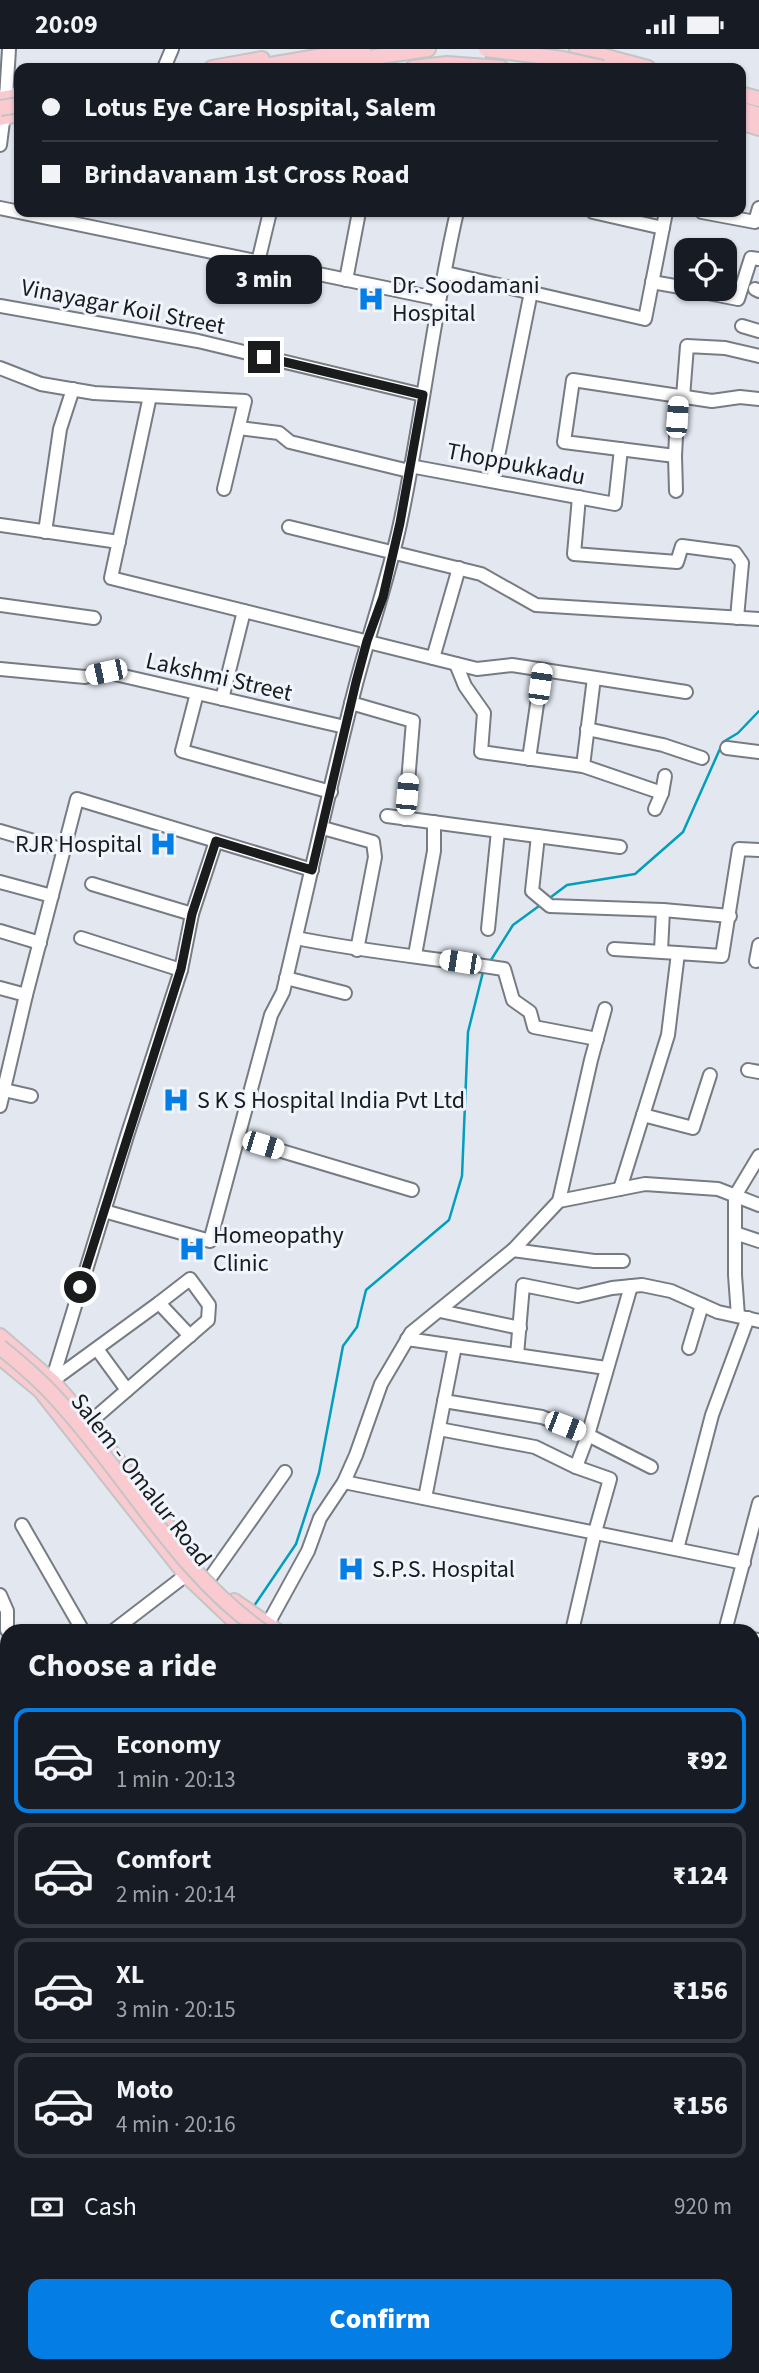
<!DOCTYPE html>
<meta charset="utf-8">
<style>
body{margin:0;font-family:"Source Sans 3",sans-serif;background:#242831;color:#f1f3f6;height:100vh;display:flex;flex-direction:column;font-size:26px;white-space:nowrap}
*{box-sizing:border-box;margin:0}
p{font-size:23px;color:#9ea1a6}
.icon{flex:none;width:38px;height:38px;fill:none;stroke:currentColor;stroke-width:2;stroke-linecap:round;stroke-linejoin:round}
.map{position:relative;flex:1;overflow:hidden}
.details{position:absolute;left:0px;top:1575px;width:760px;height:749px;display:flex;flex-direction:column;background:#171b24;border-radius:21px 21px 0 0;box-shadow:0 2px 5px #0004}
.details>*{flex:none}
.guide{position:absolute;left:14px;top:14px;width:732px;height:154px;border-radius:14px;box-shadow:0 2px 5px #0004;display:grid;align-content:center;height:154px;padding:0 28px;background:#171b24}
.buttons{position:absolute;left:674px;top:189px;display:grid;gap:14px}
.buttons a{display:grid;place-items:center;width:63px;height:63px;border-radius:14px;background:#171b24;box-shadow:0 2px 5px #0004;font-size:35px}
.end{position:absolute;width:32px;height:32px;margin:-16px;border:9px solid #191b1d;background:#fff;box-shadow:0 0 0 4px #fff}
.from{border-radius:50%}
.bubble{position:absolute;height:49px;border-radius:14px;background:#171b24;box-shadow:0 2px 5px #0004;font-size:23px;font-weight:800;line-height:49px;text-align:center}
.car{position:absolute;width:21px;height:42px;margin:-21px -10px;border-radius:9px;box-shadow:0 0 5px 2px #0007;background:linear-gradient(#fff 24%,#345 0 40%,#fff 0 76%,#345 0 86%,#fff 0)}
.guide b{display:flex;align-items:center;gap:24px;height:66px;font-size:26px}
.guide b+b{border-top:2px solid #363941}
.guide i{width:18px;height:18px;background:#f1f3f6}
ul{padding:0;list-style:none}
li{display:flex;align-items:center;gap:21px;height:105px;margin:0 14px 10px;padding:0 14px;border:4px solid #363941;border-radius:14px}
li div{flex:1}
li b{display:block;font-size:26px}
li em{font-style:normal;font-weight:800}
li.selected{border-color:#047de4}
li>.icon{width:63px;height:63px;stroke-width:1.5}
h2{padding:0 28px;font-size:32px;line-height:84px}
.pay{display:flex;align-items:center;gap:18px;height:77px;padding:0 28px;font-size:26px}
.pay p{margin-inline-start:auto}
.button{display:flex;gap:14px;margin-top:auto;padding:14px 28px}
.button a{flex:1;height:80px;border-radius:14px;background:#047de4;color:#fff;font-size:28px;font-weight:800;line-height:80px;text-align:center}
.status{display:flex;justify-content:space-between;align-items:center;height:49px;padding:0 35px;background:#171b24;direction:ltr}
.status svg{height:19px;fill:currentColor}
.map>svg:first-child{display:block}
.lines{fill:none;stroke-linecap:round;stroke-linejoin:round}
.stream{stroke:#029ebe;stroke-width:2.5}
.minor-casing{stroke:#777c83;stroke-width:16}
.major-casing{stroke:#c3c4c4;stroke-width:18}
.minor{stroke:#fff;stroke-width:12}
.major{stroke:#f9cbd1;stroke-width:14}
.major-bridge-casing{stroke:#c3c4c4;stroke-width:18;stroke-linecap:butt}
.major-bridge{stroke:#f9cbd1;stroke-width:14}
.route{stroke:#191b1d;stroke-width:9}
.labels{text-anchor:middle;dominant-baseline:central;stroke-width:6;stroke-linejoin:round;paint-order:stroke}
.poi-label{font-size:24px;fill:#191b1d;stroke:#f0f5fd;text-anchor:start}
.street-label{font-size:24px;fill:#191b1d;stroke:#f0f5fd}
</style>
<div class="status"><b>20:09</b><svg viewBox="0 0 49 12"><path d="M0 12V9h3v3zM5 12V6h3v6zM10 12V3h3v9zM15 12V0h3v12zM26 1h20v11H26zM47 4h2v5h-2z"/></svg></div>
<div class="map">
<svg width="759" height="2324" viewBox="0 0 759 2324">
<rect width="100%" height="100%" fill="#e3e8f0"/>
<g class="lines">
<g class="stream">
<path d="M551,848L567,836L635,825L683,783L723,693L738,684L759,662"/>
<path d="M491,911L513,876L539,857"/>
<path d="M252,1560L296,1495L319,1424L343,1297L357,1278L366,1241L449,1171L462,1127L468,983L483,923"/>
<path d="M0,1830L7,1824"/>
</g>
<defs>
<g id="minor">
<path d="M164,19L172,0"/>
<path d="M0,96L6,49L9,0"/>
<path d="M0,159L439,250"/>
<path d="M593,163L663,179"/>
<path d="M702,163L755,173L759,159"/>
<path d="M258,213L270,163"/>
<path d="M446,224L645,270L666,163"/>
<path d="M346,231L359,163"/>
<path d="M652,233L686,239"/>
<path d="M688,240L738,250L751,209L759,210"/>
<path d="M755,240L759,242"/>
<path d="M0,257L198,292L423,346"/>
<path d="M742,277L759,282"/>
<path d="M0,319L41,335L94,344L245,352L224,440"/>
<path d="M150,347L111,529L477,620L512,616L686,643"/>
<path d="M683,348L687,297L725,299L759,307"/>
<path d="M239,379L279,384L290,393L409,422"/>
<path d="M675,407L564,393L573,331L712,352L740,348L759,350"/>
<path d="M410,417L615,455L621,400"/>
<path d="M493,432L531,243"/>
<path d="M676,442L675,407L678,348"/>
<path d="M579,448L574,505L677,513L682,497L735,504L742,514L737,569"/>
<path d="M0,476L119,493"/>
<path d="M289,478L481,525L536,556L759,570"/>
<path d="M45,483L60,380L73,340"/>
<path d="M0,556L94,569"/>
<path d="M433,609L459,519"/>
<path d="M456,615L465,637L484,664L481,703L583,717L594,629"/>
<path d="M0,620L85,628L106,623L345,678"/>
<path d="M197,644L182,702L331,743"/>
<path d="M222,650L244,562"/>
<path d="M351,654L413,672L405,770"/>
<path d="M587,680L663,696L702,709"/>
<path d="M727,699L759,703"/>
<path d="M529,710L542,621"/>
<path d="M583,717L662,744"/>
<path d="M655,760L662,744L665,727"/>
<path d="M387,767L620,798"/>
<path d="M323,779L373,793L375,808L357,901"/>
<path d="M0,782L64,801"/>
<path d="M538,787L532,842L550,857L663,861L730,867"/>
<path d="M0,833L52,847"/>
<path d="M92,835L192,865"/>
<path d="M488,880L498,782"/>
<path d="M0,882L40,894"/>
<path d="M81,889L181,921"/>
<path d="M296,889C365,903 435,909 504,920L513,951L530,963L534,978L597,990"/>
<path d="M614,900L678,904"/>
<path d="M661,902L663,861"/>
<path d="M415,906L434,802V773"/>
<path d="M756,912L759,896"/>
<path d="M286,929L345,944"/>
<path d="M0,939L26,946"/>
<path d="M748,1021L759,1023"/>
<path d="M0,1040L31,1047"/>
<path d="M0,1057L26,946L77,750L312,821"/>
<path d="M643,1066L693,1079L710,1026"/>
<path d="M238,1089L412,1141"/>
<path d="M620,1140L668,986L678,904L722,907L739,800L759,801"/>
<path d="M559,1152L591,1011L605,960"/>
<path d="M104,1162L210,1192L271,966L283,943C307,842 329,740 355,639C369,584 388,531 400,475C422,372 433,266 457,163"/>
<path d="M735,1184L759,1192"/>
<path d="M513,1201L594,1212H623"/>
<path d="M440,1262L520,1279"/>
<path d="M738,1267L735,1226V1147L759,1107"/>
<path d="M407,1290L606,1319"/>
<path d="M689,1299L702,1256"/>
<path d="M97,1300L127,1341"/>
<path d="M517,1306L523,1236L578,1247L612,1239L642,1236L671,1242L718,1263L759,1272"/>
<path d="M52,1332L127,1087L181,921L192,865L216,792"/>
<path d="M52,1332L159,1254L190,1287"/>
<path d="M444,1352L542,1368L588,1386L651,1418"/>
<path d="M89,1374L208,1271L209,1256L190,1230L159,1254"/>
<path d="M439,1380L535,1398L576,1418L610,1430L595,1483L572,1582"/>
<path d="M576,1418L588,1386L631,1237"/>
<path d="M344,1433L744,1514"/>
<path d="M425,1449L455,1297"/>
<path d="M22,1476L83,1582"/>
<path d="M677,1500L712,1366L748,1269"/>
<path d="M210,1529L285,1423"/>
<path d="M0,1546L7,1562V1581"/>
<path d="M113,1582L186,1526"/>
<path d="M264,1582L308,1502L320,1469L344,1433L356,1406L381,1335L411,1284L513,1201L559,1152L645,1135L718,1140L759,1156"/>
<path d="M725,1582L759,1454"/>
<path d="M752,1590L759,1591"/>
<path d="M752,1616L759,1618"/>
<path d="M0,1617L7,1619"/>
<path d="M752,1641L759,1643"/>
<path d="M752,1689L759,1691"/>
<path d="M0,1693L7,1694"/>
<path d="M0,1752L7,1753"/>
<path d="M0,1810L7,1811"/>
<path d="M752,1815L755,1816"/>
<path d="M752,2156L759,2134"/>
<path d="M0,2258L7,2259"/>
<path d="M274,2317L308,2324"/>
<path d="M93,2322L119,2324"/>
<path d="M9,2324L11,2317"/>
<path d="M465,2324L467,2317"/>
<path d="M572,2324L575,2317"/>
<path d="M695,2324L698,2317"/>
</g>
<g id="major">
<path d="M577,0L648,19"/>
<path d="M592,12L620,19"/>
<path d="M212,19L262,10"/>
<path d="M252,19L363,0"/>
<path d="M301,19L428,0"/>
<path d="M413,19L447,15L501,19"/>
<path d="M740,45L759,50"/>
<path d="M0,50L19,47"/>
<path d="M740,60L759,66"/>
<path d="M0,69L19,65"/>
<path d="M740,73L759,79"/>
<path d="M0,1287L52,1332L89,1374L195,1513"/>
<path d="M0,1308L40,1341L186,1526L245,1582"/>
<path d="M234,1552L277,1582"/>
<path d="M752,2040L759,2046"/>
<path d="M752,2057L759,2063"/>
</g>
</defs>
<use href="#minor" class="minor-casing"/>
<use href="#major" class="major-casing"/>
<use href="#minor" class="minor"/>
<use href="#major" class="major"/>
<defs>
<g id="major-bridge">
<path d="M486,0L563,10L603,19"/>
<path d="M0,59L19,56"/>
<path d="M0,1298C20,1314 39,1330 56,1349C127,1425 175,1521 262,1582"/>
</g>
</defs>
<use href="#major-bridge" class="major-bridge-casing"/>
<use href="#major-bridge" class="major-bridge"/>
</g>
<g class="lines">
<path class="route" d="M80,1238L181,920L192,865L216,792L312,821L356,633L367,592L383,548L400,474L423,346L264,308"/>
</g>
<defs>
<symbol id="hospital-bare" viewBox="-9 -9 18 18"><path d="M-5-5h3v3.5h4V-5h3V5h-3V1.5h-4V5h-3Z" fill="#047de4" stroke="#f0f5fd" stroke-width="2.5" paint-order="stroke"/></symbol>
</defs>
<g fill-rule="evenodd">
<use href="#hospital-bare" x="352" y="231" width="38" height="38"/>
<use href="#hospital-bare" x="144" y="776" width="38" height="38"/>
<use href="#hospital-bare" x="157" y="1032" width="38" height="38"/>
<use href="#hospital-bare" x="173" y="1181" width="38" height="38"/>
<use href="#hospital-bare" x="332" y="1501" width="38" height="38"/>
</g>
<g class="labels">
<g class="poi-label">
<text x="392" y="236">Dr. Soodamani<tspan x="392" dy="28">Hospital</tspan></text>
<text x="142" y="795" text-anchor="end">RJR Hospital</text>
<text x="197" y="1051">S K S Hospital India Pvt Ltd</text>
<text x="213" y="1186">Homeopathy<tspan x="213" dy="28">Clinic</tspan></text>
<text x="372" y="1520">S.P.S. Hospital</text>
</g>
<g class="street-label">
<text transform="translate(123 258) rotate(11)">Vinayagar Koil Street</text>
<text transform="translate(516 415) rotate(11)">Thoppukkadu</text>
<text transform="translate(219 628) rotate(13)">Lakshmi Street</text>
<text transform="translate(141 1431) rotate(52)">Salem - Omalur Road</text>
</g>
</g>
</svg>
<div class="buttons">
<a><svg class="icon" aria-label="locate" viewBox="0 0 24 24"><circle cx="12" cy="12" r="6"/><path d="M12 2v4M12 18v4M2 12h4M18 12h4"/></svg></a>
</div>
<i class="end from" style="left:80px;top:1238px"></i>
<i class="end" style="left:264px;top:308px"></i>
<div class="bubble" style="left:206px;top:206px;width:116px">3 min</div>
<i class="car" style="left:677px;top:368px;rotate:4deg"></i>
<i class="car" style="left:106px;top:623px;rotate:258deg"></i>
<i class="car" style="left:540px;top:635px;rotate:8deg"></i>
<i class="car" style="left:407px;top:745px;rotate:5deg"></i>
<i class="car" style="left:460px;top:913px;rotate:279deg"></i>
<i class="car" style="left:263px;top:1096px;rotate:107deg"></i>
<i class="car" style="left:565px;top:1377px;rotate:111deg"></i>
<div class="guide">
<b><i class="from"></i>Lotus Eye Care Hospital, Salem</b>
<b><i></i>Brindavanam 1st Cross Road</b>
</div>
<section class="details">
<h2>Choose a ride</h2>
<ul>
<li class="selected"><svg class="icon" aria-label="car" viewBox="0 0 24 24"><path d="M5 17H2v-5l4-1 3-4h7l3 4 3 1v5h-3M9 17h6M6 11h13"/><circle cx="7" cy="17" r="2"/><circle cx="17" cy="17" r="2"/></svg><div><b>Economy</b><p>1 min · 20:13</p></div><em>₹92</em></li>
<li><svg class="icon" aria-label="car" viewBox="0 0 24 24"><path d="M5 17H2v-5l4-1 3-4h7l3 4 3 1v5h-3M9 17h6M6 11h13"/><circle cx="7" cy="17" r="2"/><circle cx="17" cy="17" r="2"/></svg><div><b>Comfort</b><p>2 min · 20:14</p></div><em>₹124</em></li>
<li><svg class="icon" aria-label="car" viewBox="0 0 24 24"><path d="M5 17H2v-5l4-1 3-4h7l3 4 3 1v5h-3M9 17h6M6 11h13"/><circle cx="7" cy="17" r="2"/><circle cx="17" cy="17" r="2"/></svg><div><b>XL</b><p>3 min · 20:15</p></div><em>₹156</em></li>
<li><svg class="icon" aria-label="car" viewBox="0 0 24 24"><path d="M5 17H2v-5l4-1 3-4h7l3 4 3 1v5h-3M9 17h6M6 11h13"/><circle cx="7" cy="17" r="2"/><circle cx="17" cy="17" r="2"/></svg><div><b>Moto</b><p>4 min · 20:16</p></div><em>₹156</em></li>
</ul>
<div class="pay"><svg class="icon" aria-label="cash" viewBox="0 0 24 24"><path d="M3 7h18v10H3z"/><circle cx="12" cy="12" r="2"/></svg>Cash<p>920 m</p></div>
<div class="button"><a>Confirm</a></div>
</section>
</div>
